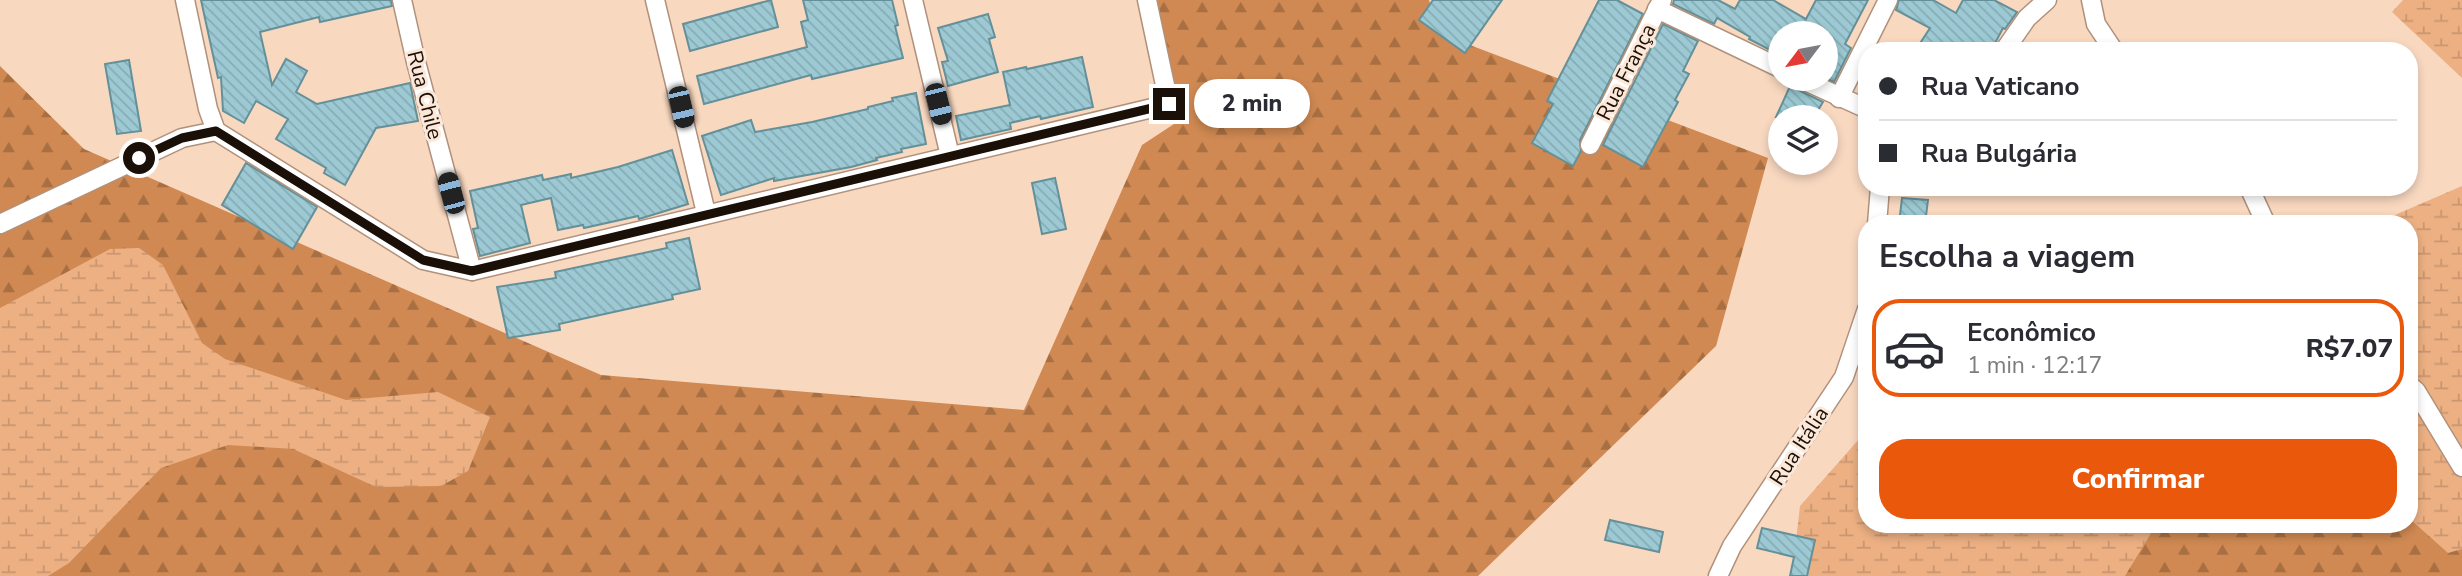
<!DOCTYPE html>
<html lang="pt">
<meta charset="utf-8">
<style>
body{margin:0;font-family:"Nunito Sans",sans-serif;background:#f7f7f7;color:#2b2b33;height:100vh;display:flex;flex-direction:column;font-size:26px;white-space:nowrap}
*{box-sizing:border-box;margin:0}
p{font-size:23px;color:#7c7c81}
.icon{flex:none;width:38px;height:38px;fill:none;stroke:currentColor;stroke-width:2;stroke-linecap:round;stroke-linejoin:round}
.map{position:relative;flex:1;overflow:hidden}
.details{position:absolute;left:1858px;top:215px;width:560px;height:318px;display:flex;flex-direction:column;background:#fff;border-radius:28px;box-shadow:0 4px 10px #0003}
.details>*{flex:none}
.top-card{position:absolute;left:1858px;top:42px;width:560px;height:154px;border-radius:28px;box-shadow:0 4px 10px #0003;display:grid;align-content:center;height:154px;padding:0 21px;background:#fff}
.needle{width:46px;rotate:238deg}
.tools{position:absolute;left:1768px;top:21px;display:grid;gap:14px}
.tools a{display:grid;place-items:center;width:70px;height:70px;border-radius:50%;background:#fff;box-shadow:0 4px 10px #0003;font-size:35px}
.end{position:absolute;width:32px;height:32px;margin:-16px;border:9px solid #1b1008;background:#fff;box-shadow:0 0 0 4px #fff}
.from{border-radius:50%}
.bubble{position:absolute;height:49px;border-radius:24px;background:#fff;box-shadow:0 4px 10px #0003;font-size:23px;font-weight:800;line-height:49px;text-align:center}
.car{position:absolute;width:21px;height:42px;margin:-21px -10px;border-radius:9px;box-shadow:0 0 5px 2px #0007;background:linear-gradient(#222 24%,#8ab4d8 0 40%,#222 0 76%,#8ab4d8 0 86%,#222 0)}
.top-card b{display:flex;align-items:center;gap:24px;height:66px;font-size:26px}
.top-card b+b{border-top:2px solid #e1e1e2}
.top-card i{width:18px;height:18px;background:#2b2b33}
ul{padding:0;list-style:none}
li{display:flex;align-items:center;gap:21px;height:98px;margin:0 14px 10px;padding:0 7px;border:4px solid transparent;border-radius:28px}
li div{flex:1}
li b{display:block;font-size:26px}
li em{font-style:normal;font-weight:800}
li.current{border-color:#ea580c}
li>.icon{width:63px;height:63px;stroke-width:1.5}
h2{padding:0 21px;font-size:32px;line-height:84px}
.button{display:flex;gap:14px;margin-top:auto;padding:14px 21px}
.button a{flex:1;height:80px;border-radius:28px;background:#ea580c;color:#fff;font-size:28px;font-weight:800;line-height:80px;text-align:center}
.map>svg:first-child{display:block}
.forest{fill:url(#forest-firs)}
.wetland{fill:url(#wetland-marsh)}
.building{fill:url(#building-back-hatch);stroke:#649099;stroke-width:2}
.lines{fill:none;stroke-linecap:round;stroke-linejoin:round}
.minor-casing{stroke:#b1917b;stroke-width:21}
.minor{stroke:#fff;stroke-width:18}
.route{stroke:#1b1008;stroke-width:9}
.labels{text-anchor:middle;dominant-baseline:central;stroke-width:6;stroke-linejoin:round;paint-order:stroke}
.street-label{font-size:21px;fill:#1b1008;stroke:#fce8d9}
</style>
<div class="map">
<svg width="2462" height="576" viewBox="0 0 2462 576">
<defs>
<pattern id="forest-firs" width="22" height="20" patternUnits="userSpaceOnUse" patternTransform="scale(1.75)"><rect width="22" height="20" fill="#d08952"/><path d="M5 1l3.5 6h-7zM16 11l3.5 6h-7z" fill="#a86f42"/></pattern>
<pattern id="wetland-marsh" width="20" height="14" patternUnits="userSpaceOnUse" patternTransform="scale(1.75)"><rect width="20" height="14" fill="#ecb083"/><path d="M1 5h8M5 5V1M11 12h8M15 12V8" fill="none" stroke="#ca9670"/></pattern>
<pattern id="building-back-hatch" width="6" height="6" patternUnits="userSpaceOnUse" patternTransform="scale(1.75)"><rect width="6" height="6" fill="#9cc9d3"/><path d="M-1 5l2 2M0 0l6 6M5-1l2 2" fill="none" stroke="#86acb4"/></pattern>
</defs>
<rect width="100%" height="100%" fill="#f9d8c0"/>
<g class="forest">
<path d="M1155,0H1429L1438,33L1768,158L1716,346L1478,576H0V66L84,149L601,375L1024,410L1142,145L1174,124L1173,92Z"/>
<path d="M2410,453L2462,462V576H2020L2089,525H2410Z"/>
</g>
<g class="wetland">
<path d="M2403,0H2462V78L2392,12Z"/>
<path d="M2462,186V549L2448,553L2410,519V224H2374Z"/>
<path d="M139,248L163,265L202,343L225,359L346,400L438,392L490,417L468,471L441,486L376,487L293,449L228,445L161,468L69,563L48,576H0V308L110,249Z"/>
<path d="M1867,430V525H2156L2125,576H1806L1793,567L1800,506Z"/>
</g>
<g class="building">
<path d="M201,0H391L392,6L320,22L319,17L260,32L272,85L286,59L307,71L296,92L317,104L410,83L418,121L376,128L345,185L324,173L326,168L276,139L288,119L256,101L244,123L223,111L221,77L218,78Z"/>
<path d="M771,0L778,27L690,51L683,24Z"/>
<path d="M803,0H892L898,25L895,26L903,58L812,79L811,75L704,104L697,76L807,47L801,22L808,20Z"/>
<path d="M1433,0H1502L1465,53L1419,20Z"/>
<path d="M1599,0H1617L1643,14L1580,140L1581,151L1573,166L1532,143L1553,104L1547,101Z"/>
<path d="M1674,0H1718L1735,9L1740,0H1773L1806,19L1816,0H1868L1845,44L1851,48L1834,82L1825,78V33H1780V55L1749,39L1750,37L1717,18L1714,24L1673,4Z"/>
<path d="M1899,0H1933L1956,13L1963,0H1994L2017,12L2005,29L2003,28L1991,51H1915L1930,28L1896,10Z"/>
<path d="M988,14L995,37L989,39L998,72L948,86L942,62L948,61L938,28Z"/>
<path d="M1663,24L1698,41L1683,71L1689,74L1675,100L1678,102L1643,167L1603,145Z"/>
<path d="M1082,57L1093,107L1041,119L1040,116L1010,123L1011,129L961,140L956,116L1010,105L1003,72L1026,67L1027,69Z"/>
<path d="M129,60L141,131L117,134L105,64Z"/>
<path d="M1791,84L1796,89L1823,102L1814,117H1776Z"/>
<path d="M916,93L926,144L901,149L902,152L876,158L877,160L851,167L774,181V178L721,195L702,136L751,120L755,132L812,122L868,109V107L893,101L892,98Z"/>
<path d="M672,150L688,204L639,219L638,216L584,228L583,225L558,230L551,198L521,205L530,243L480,256L473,229L478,228L470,191L542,175L543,180L571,174V178L618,167Z"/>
<path d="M246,163L317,207L293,249L222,205Z"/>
<path d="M1055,178L1066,229L1042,234L1032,183Z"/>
<path d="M1902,198L1928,200L1925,224H1899Z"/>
<path d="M689,238L700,289L672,295L673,299L559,324L560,330L508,338L497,287L556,278L555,272L667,248L666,243Z"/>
<path d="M1610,520L1663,532L1659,552L1605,540Z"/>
<path d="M1762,528L1815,540L1807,576H1790L1794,557L1757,548Z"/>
</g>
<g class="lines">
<defs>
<g id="minor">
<path d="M185,0L208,109L216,131L423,260L472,271L1169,104L1147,0"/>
<path d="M402,0L416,62L472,271"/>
<path d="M655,0L706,213"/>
<path d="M913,0L950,156"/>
<path d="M2091,0L2096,24L2114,51"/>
<path d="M1657,9L1780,68"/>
<path d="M2004,51L2027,18L2047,0"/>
<path d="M1801,79L1867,109"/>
<path d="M1839,98L1888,0"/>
<path d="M1590,145L1662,0"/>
<path d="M2249,187L2266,224"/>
<path d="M0,224L182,138L216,131"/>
<path d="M1877,224L1880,187"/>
<path d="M2410,386L2416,391L2462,467"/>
<path d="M1718,576L1732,546L1844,377L1867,309"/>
</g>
</defs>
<use href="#minor" class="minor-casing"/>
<use href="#minor" class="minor"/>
</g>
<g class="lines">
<path class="route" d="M139,158L182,138L216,131L423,260L472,271L1169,104"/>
</g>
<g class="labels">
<g class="street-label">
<text transform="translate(1626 72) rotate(-63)">Rua França</text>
<text transform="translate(425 95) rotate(76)">Rua Chile</text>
<text transform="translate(1799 446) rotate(-57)">Rua Itália</text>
</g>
</g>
</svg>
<div class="tools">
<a><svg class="needle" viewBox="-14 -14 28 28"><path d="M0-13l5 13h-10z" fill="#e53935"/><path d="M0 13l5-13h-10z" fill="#7c7c81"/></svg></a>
<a><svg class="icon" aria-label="layers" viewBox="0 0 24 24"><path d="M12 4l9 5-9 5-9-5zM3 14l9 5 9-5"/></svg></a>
</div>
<i class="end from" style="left:139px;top:158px"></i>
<i class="end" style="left:1169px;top:104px"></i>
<div class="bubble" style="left:1194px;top:79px;width:116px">2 min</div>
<i class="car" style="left:938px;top:104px;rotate:166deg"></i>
<i class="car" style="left:681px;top:107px;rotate:167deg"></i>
<i class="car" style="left:451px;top:193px;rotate:345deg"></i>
<div class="top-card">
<b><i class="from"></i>Rua Vaticano</b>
<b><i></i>Rua Bulgária</b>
</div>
<section class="details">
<h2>Escolha a viagem</h2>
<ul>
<li class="current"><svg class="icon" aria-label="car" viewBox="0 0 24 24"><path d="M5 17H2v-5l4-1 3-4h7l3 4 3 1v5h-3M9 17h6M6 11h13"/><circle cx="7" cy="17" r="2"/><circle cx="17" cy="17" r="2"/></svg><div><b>Econômico</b><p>1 min · 12:17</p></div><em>R$7.07</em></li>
</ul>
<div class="button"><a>Confirmar</a></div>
</section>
</div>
